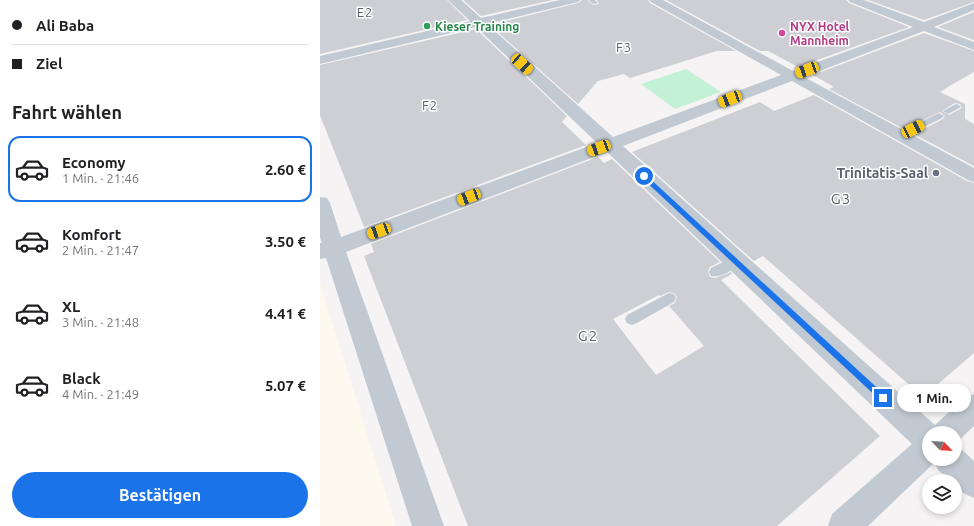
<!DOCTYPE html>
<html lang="de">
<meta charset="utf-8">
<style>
body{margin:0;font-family:Ubuntu,sans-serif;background:#f2f2f2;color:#202124;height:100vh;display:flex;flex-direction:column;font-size:15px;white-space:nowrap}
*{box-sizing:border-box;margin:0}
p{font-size:13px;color:#757577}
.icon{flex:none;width:22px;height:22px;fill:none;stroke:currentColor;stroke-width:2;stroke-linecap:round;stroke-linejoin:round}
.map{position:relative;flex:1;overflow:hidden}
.drawer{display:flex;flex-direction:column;background:#fff;width:320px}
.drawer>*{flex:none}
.guide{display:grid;align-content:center;height:88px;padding:0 12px;background:#fff}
.needle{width:26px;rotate:115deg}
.controls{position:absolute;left:602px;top:426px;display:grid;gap:8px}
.controls a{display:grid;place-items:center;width:40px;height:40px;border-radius:50%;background:#fff;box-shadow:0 2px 6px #0003;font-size:20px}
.end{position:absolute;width:18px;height:18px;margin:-9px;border:5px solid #1a73e8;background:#fff;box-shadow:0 0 0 2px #fff}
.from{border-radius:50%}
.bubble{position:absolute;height:28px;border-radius:14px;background:#fff;box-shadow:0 2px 6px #0003;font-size:13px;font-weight:700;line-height:28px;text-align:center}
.car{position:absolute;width:12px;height:24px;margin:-12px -6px;border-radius:5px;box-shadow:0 0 3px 1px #0007;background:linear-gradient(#f5c518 24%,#345 0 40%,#f5c518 0 76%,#345 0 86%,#f5c518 0)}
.guide b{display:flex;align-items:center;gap:14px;height:38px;font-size:15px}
.guide b+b{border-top:1px solid #e0e0e0}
.guide i{width:10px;height:10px;background:#202124}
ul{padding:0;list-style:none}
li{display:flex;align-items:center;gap:12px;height:66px;margin:0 8px 6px;padding:0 4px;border:2px solid transparent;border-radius:12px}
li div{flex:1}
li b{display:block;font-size:15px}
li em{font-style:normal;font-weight:700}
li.selected{border-color:#1a73e8}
li>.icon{width:36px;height:36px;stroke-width:1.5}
h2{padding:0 12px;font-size:18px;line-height:48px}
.button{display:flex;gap:8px;margin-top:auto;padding:8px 12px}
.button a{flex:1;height:46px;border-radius:24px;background:#1a73e8;color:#fff;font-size:16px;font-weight:700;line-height:46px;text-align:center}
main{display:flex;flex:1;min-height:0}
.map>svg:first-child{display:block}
.commercial{fill:#fdf9ef}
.green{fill:#c3f1d5}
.building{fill:#cdcfd5;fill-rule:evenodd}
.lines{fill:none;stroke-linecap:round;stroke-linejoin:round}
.lane{fill:#c1cad2;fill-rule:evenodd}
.street{fill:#c1cad2;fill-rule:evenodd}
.route{fill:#1a73e8}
.leisure-dot{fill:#2e9e5b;stroke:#fff;stroke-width:1.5}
.hotel-dot{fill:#d1479c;stroke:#fff;stroke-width:1.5}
.worship-dot{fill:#6b7280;stroke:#fff;stroke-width:1.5}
.labels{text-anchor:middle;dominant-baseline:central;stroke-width:3;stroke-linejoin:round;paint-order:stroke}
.far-leisure-label{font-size:12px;font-weight:bold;fill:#27864d;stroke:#fff;text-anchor:start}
.far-hotel-label{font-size:12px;font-weight:bold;fill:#b23c85;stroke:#fff;text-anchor:start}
.far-neighbourhood-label{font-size:13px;letter-spacing:1px;fill:#5f6368;stroke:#fff}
.worship-label{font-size:14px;font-weight:bold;fill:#5b616d;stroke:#fff;text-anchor:end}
.neighbourhood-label{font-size:15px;letter-spacing:1px;fill:#5f6368;stroke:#fff}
</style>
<main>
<section class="drawer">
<div class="guide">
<b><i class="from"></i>Ali Baba</b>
<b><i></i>Ziel</b>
</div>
<h2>Fahrt wählen</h2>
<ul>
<li class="selected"><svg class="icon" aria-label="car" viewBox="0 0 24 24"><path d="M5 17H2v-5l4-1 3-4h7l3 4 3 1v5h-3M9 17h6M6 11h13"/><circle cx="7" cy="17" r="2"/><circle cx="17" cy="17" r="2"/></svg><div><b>Economy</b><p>1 Min. · 21:46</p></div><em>2.60 €</em></li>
<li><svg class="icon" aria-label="car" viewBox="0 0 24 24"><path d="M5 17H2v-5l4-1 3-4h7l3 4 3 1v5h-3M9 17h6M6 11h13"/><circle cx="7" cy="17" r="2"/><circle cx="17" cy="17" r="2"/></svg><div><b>Komfort</b><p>2 Min. · 21:47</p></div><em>3.50 €</em></li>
<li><svg class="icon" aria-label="car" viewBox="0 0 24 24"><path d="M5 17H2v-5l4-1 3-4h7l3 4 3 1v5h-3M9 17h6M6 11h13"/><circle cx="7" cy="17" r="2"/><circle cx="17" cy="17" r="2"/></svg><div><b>XL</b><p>3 Min. · 21:48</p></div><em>4.41 €</em></li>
<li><svg class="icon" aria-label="car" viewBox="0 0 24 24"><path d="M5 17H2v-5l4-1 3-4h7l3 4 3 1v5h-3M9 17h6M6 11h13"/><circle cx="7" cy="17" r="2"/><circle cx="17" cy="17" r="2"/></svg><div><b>Black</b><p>4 Min. · 21:49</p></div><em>5.07 €</em></li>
</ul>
<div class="button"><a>Bestätigen</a></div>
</section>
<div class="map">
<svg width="654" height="526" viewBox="0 0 654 526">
<rect width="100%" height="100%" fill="#f5f3f3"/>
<path class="commercial" d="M0,283L76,526H0Z"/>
<path class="green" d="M366,69L401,92L355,109L321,84Z"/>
<g class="building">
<path d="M0,0H127L147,20L0,54Z"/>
<path d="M143,0H233L161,16Z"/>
<path d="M262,0H267L273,5L279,4L277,0H328L330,3L416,51H397L310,78L304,74L278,81L258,104L170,25L258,3Z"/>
<path d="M346,0H526L529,3L589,27L478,67L448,51H440Z"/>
<path d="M548,0H654V2L604,20Z"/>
<path d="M654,12V40L618,27Z"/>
<path d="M156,29L247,116L242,122L266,145L44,227L0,115V65Z"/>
<path d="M604,33L654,51V72L626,88H627L620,92L645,104V119L654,124V166L594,134L623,119L625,116L620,112L584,129L509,89L514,87L493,75ZM635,103L640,104L642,108L629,115L622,111Z"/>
<path d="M494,95L647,181L654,183V353L603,397L443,256L434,261L312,152L440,102L454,111Z"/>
<path d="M278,157L284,163L292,159L400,262L390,267L388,271L390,277L395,278L411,272L412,274L401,280L560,436L457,526H148L44,256L54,252L51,244ZM349,292L354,293L357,297L355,303L349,306L384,346L336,375L293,319L339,295L340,296Z"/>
</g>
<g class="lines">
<g class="lane">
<path d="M268,0H275L278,3L273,4Z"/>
<path d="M636,104L639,105L641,107L628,114L623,111Z"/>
<path d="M619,113L624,116L622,118L584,137H578L576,135L578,133Z"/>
<path d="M415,256L420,258L421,261C417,269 400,278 391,276L389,272L391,268Z"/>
<path d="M349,293L354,294L356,298L354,302L317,323L312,325L307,323L305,319L307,315Z"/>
</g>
<path class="street" d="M128,0H141L161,18L240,0H260L258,2L167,24L293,137L461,75L331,2L329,0H343L473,71L593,27L530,2L528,0H544L604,22L654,3V10L614,27L654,42V50L604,31L484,77L654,168V182L648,180L472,81L303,146L615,425L644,398L654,394V426L636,443L635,444V433H609V459H635V446L640,448L654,461V498L643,493L635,485V481H630L618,470L615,462L548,526H508L512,514L592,444L287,152L26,252L124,526H92L6,258L0,259V243H2L0,237V197L7,198L10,203L21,237L277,143L156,27L0,64V56L150,21Z"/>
</g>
<path class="route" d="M322,175H326L566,396V401H561L322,178Z"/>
<circle class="leisure-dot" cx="107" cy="26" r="4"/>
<circle class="hotel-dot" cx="462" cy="33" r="4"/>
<circle class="worship-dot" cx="616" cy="173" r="4"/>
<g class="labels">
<g class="far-leisure-label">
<text x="115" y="26">Kieser Training</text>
</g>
<g class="far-hotel-label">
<text x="470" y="26">NYX Hotel<tspan x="470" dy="14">Mannheim</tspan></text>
</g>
<g class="far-neighbourhood-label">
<text x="45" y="12">E2</text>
<text x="304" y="47">F3</text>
<text x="110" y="105">F2</text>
</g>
<g class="worship-label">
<text x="608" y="173">Trinitatis-Saal</text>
</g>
<g class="neighbourhood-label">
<text x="521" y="198">G3</text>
<text x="268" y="335">G2</text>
</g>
</g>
</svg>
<div class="controls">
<a><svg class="needle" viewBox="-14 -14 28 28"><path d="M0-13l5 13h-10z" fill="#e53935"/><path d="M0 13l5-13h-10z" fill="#757577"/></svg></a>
<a><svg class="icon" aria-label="layers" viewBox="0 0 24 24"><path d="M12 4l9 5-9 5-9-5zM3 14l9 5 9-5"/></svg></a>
</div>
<i class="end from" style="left:324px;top:176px"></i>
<i class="end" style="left:563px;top:398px"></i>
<div class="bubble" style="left:577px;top:384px;width:74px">1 Min.</div>
<i class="car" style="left:202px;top:64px;rotate:132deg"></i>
<i class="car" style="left:487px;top:70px;rotate:250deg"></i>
<i class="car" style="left:410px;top:99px;rotate:249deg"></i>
<i class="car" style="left:593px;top:129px;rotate:63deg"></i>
<i class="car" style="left:279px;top:148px;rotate:250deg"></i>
<i class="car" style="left:149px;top:197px;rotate:249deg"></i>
<i class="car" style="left:59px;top:231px;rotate:250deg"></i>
</div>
</main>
